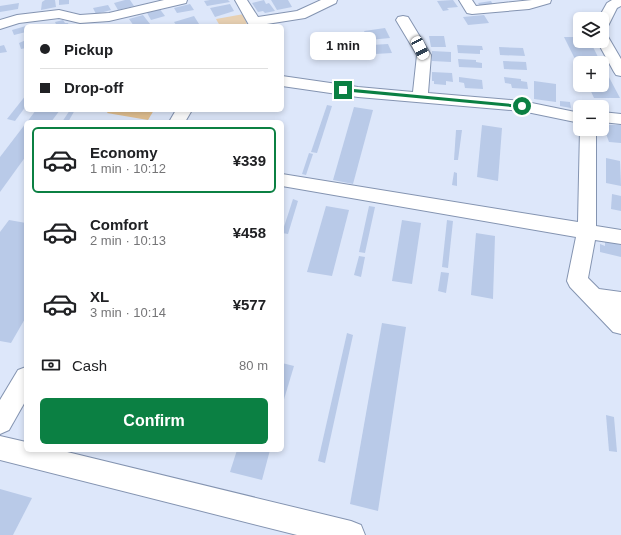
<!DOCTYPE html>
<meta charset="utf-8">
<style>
body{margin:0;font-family:Helvetica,sans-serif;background:#f2f2f2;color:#202124;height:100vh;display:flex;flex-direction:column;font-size:15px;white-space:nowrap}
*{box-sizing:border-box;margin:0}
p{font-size:13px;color:#757577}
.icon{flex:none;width:22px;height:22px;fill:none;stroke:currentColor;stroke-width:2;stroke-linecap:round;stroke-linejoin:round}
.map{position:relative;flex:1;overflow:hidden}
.sheet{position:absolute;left:24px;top:120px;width:260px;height:332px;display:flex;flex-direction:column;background:#fff;border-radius:6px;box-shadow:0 2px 6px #0003}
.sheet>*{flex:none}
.guide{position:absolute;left:24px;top:24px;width:260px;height:88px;border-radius:6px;box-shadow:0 2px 6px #0003;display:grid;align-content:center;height:88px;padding:0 16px;background:#fff}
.controls{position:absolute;left:573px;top:12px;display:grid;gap:8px}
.controls a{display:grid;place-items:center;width:36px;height:36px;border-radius:6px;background:#fff;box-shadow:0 2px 6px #0003;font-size:20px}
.end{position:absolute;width:18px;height:18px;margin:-9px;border:5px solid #0b8043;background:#fff;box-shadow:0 0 0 2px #fff}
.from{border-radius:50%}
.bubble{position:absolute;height:28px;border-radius:6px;background:#fff;box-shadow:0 2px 6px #0003;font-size:13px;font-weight:600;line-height:28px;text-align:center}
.car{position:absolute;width:12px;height:24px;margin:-12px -6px;border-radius:5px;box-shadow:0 0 3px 1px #0007;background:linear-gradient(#fff 24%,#345 0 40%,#fff 0 76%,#345 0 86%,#fff 0)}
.guide b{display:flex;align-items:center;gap:14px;height:38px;font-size:15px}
.guide b+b{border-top:1px solid #e0e0e0}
.guide i{width:10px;height:10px;background:#202124}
ul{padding:7px 0 0;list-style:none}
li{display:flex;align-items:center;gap:12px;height:66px;margin:0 8px 6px;padding:0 8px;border:2px solid transparent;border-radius:6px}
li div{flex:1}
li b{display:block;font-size:15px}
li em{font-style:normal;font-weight:600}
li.current{border-color:#0b8043}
li>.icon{width:36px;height:36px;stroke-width:1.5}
.pay{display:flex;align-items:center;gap:10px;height:44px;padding:0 16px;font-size:15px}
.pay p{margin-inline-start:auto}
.cta{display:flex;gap:8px;margin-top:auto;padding:8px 16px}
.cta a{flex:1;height:46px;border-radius:6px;background:#0b8043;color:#fff;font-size:16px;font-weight:600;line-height:46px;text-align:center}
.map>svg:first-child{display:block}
.green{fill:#e7d0b2}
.water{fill:#e2c091}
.building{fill:#b9cae8}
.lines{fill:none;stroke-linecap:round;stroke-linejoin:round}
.street-casing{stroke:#8494b1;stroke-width:2}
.street{fill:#fff;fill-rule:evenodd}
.route{fill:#0b8043}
</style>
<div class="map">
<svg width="621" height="535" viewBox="0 0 621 535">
<rect width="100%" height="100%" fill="#dde7fa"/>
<path class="green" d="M244,14L247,25L220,26L216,19Z"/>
<path class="water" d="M109,110H154L148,120L107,113Z"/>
<g class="building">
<path d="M45,0H55L56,7L41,10L42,2Z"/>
<path d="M59,0H69V4L59,5Z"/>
<path d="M125,0H130L134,6L118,10L114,3Z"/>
<path d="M210,0H228L230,2L207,6L204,1Z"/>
<path d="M264,0L266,4L269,3L275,11L265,13L263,11L258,12L252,3Z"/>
<path d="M271,0H288L292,7L277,10Z"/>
<path d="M453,0L458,7L447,8L449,10L443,11L437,1Z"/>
<path d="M491,1L493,5L480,6L478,3Z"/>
<path d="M19,3L18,9L0,12V6Z"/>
<path d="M190,4L194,10L177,13L174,8Z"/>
<path d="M230,4L234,11L215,17L210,8Z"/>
<path d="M108,5L111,10L96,14L93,8Z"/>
<path d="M159,8L165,16L151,20L146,11Z"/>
<path d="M143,15L150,24L134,26L129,19Z"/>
<path d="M484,15L489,23L468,25L463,17Z"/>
<path d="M194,16L199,24L177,26L174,22Z"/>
<path d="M63,20L65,23H68L69,26H57L55,22Z"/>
<path d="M26,26V32L14,35L12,30Z"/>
<path d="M385,28L390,38L369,40L364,31Z"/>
<path d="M429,36H444L446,47H431Z"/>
<path d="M564,37H577L580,41H590L601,63H580V69Z"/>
<path d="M26,40V48L21,49L19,43Z"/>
<path d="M388,44L392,53L375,54L371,45Z"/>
<path d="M4,45L7,52L0,53V46Z"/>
<path d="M457,45L482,46L483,50H480V54L458,53Z"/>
<path d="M499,47L523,48L525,56L500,55Z"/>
<path d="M432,51L451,52V62L432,61Z"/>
<path d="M458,59L476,60V62L482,63V68L459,67Z"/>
<path d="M503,61L526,62L527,70L504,69Z"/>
<path d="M602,64L620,98H594L588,85H602Z"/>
<path d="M432,72L452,73L453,82L446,81V85L434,84V81H432Z"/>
<path d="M459,77L482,80L483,89L465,88L464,83L459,82Z"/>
<path d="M504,77L521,79V81L527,82L528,89L512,88L511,84L505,83Z"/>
<path d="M534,81L556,84V102L534,99Z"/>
<path d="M26,95V106L15,121L7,119Z"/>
<path d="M560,101L570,102L571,108L560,106Z"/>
<path d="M327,105L332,106L317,153L311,152Z"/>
<path d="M354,107L373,110L353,184L333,180Z"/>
<path d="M36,110H60L51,122H27Z"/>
<path d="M70,110H75L68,122H62Z"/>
<path d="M26,123V156L0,192V157Z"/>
<path d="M482,125L502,128L498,181L477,177Z"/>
<path d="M606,125H621V143L609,142L605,131H609Z"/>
<path d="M456,130H462L458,160H454Z"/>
<path d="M309,153L313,154L306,175L302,174Z"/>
<path d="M606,158L620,161L621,186L606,183Z"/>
<path d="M454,172L457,173V186L452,185Z"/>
<path d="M612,194L621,196V211L611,209Z"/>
<path d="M293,199L298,201L288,234L282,233Z"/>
<path d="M326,206L349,210L332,276L307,272Z"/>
<path d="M369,206L375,207L365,253L359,252Z"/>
<path d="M9,220L26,223V317L11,343L0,341V232Z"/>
<path d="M402,220L421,223L412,284L392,281Z"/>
<path d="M447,220L453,221L448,268L442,267Z"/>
<path d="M476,233L495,236L493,299L471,295Z"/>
<path d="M605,241L621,245V257L600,252V244L605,246Z"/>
<path d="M359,256L365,257L361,277L354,275Z"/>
<path d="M441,272L449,273L446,293L438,291Z"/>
<path d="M382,323L406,327L378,511L350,504Z"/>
<path d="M347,333L353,335L325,463L318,461Z"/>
<path d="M282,363L294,366L282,406Z"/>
<path d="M606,415L614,417L617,452L609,451Z"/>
<path d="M237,450H270L262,480L230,472Z"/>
<path d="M0,489L32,498L13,535H0Z"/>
</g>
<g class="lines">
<defs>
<g id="street">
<path d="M164,0H187L186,3L109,21L80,23L59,18L19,23L0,29V20L17,15L59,10L80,15L109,13Z"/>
<path d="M235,0H247L258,17L297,11L321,0H337L336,3L305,18L254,26L249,25Z"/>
<path d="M459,0H472L476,6L532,0H551L550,3L529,9L472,14L467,13Z"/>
<path d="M612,0H621V6L617,8L607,28L602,29V19H598L607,3Z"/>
<path d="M403,16L408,17L431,55L428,93L522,101L580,113V123L522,111L358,97L282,86V76L358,87L413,92L417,55L396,20L398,17Z"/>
<path d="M602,34L607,35L621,59V76L616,75L614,72L597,41H602Z"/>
<path d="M176,110H192L185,122H169Z"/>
<path d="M602,112L621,114V124L602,122Z"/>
<path d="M580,129H596V226L621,230V244L595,240L588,278L599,289L621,292V334L613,332L570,287L567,281L576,237L282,186V174L578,222Z"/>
<path d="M26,367V400L9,430L0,434V400L18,370Z"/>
<path d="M0,436L26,442V450H59L351,521L361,525L365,535H297L0,460Z"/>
</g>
</defs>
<use href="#street" class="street-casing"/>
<use href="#street" class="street"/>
</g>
<path class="route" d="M343,88L522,105L524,106L522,108L341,91Z"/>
</svg>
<div class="controls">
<a><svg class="icon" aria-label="layers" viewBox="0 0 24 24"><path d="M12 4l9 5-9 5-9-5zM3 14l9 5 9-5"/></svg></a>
<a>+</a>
<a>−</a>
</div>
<i class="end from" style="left:522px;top:106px"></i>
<i class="end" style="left:343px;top:90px"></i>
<div class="bubble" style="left:310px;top:32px;width:66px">1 min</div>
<i class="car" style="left:420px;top:48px;rotate:154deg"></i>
<div class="guide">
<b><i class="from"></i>Pickup</b>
<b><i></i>Drop-off</b>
</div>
<section class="sheet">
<ul>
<li class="current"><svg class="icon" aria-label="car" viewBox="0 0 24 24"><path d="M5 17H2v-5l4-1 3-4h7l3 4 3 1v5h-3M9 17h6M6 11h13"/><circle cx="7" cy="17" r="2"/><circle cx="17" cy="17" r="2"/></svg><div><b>Economy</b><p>1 min · 10:12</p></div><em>¥339</em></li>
<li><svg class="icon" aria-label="car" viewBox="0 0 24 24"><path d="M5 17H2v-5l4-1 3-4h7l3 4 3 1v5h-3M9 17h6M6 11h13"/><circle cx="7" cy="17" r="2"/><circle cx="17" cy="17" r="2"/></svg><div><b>Comfort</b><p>2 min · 10:13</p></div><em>¥458</em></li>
<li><svg class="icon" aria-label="car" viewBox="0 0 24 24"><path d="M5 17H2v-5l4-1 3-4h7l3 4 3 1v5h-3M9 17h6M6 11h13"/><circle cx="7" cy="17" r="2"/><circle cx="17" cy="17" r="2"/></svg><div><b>XL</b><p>3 min · 10:14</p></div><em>¥577</em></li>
</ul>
<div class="pay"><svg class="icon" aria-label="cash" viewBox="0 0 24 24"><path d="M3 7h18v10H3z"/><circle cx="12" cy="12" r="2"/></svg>Cash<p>80 m</p></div>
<div class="cta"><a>Confirm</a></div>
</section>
</div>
